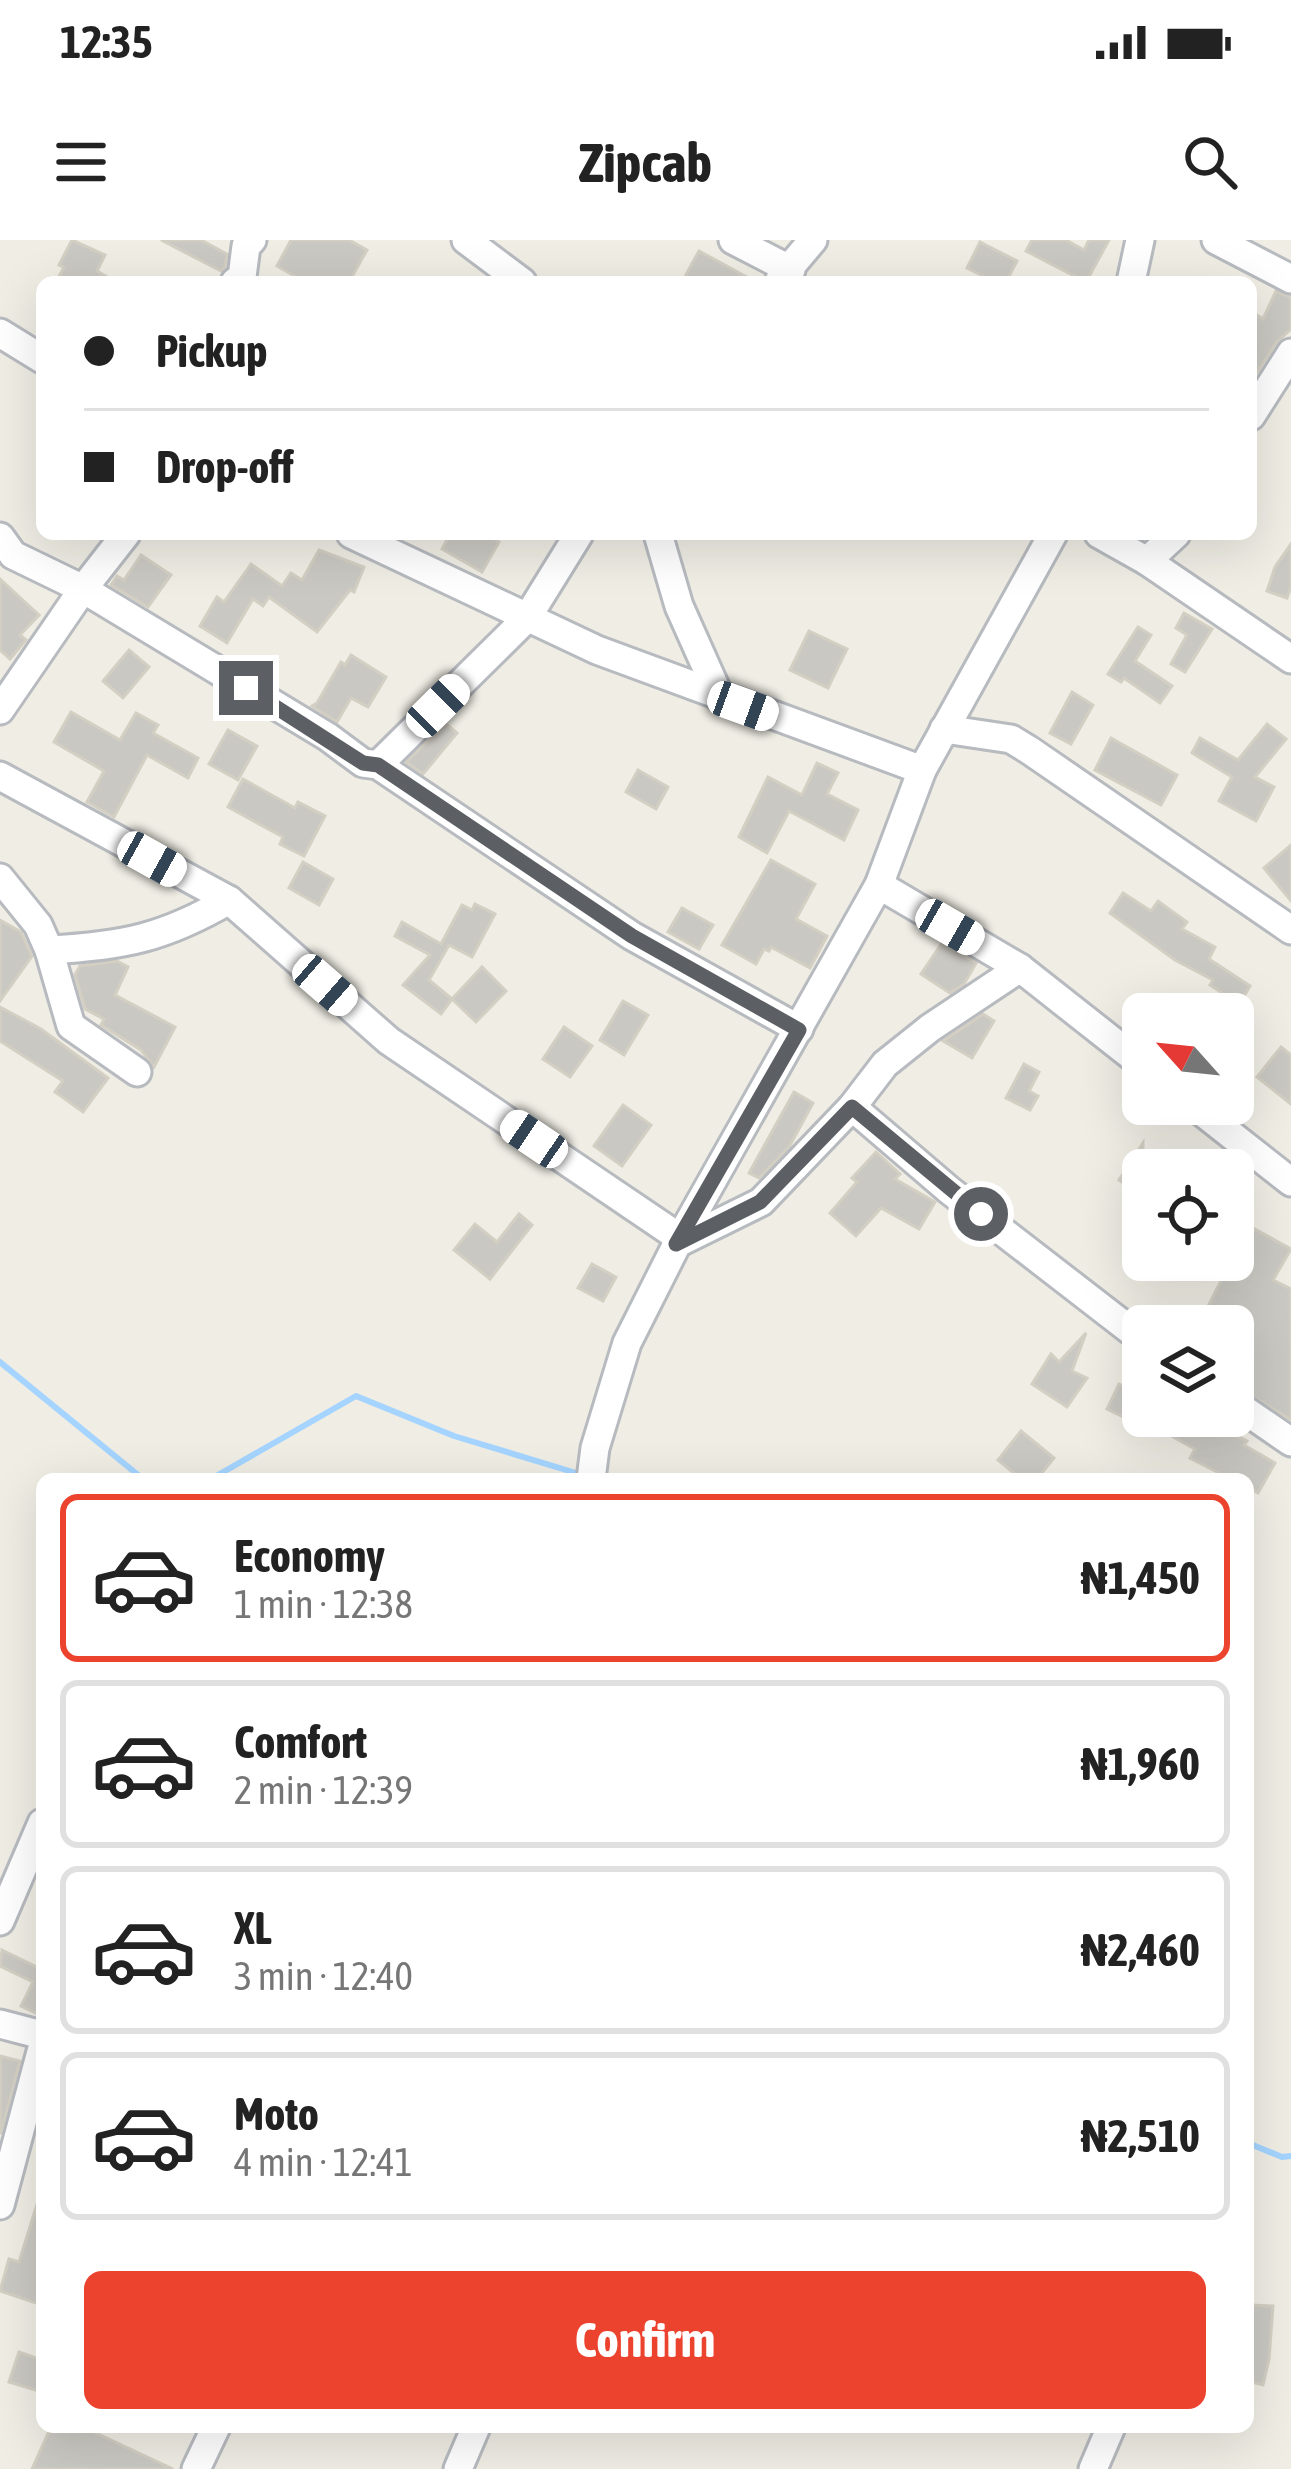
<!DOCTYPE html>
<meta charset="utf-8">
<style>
body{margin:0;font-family:"Asap Condensed",sans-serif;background:#f6f6f6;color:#222;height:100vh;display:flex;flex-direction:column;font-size:45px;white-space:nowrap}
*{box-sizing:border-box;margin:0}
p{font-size:39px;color:#767676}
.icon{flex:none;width:66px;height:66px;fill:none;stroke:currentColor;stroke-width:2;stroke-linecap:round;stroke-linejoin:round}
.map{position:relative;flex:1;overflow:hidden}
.sheet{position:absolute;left:36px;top:1233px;width:1218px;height:960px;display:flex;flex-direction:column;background:#fff;border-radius:18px;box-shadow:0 12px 48px #0002}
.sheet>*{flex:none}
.hud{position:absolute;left:36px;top:36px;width:1221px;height:264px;border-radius:18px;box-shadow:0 12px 48px #0002;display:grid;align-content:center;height:264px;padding:0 48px;background:#fff}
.needle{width:78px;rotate:297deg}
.buttons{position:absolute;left:1122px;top:753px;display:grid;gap:24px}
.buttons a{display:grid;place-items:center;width:132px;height:132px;border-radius:18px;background:#fff;box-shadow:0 12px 48px #0002;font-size:60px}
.end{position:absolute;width:54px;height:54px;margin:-27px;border:15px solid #5c6065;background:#fff;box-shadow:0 0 0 6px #fff}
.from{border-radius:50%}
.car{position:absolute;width:36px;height:72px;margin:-36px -18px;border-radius:15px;box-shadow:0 0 9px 3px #0007;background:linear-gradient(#fff 24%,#345 0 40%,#fff 0 76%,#345 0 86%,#fff 0)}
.hud b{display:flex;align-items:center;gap:42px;height:114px;font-size:45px}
.hud b+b{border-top:3px solid #e0e0e0}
.hud i{width:30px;height:30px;background:#222}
ul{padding:21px 0 0;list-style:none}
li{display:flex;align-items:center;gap:36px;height:168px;margin:0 24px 18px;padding:0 24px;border:6px solid #e0e0e0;border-radius:18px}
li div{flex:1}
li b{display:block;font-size:45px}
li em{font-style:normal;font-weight:700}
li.current{border-color:#ec432e}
li>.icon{width:108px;height:108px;stroke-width:1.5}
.primary-button{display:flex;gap:24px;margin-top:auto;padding:24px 48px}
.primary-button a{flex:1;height:138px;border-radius:18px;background:#ec432e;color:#fff;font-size:48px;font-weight:700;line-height:138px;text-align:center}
.status{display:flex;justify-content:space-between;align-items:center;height:84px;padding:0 60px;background:#fff;direction:ltr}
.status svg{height:33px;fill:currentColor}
header{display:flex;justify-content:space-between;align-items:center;height:156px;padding:0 48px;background:#fff;font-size:54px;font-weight:700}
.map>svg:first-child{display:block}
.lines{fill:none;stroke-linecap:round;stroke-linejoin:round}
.stream{stroke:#a4d4ff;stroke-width:6}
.building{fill:#cac8c2;stroke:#d4cfc3;stroke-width:3}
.minor-casing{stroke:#b7babf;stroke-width:33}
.minor{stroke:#fff;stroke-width:27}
.route{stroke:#5c6065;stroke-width:15}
</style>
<div class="status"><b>12:35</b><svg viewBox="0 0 49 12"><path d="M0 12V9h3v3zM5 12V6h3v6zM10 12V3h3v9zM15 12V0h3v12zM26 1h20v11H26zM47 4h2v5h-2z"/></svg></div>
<header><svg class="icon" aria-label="menu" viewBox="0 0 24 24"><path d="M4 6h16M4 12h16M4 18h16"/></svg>Zipcab<svg class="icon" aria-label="search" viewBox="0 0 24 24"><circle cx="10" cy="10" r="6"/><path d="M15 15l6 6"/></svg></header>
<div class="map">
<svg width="1291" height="2229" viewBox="0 0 1291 2229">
<rect width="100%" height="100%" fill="#efede4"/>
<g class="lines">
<g class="stream">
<path d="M0,1122L143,1239"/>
<path d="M211,1239L356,1156L454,1196L586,1236"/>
<path d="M1248,1903L1282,1917L1291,1916"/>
</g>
</g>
<g class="building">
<path d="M72,0L105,15L97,31L116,42H56L64,27L59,25Z"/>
<path d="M161,0H201L227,14L225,27L221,31Z"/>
<path d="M291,0H349L367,10L349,42H305L277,26Z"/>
<path d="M1032,0H1066L1084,10L1089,0H1109L1086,42L1026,11Z"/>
<path d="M980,2L1017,21L1006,42H995L967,28Z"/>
<path d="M699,11L756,42H682Z"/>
<path d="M1276,51L1291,57V89L1276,103L1251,142V71L1263,79Z"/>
<path d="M450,294H486L499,302L482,332L442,309Z"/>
<path d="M1291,304V347L1287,358L1267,351L1275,327Z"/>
<path d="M319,310L364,327L354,352L350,350L317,392L269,357L263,366L253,359L227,403L200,386L217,357L224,362L251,324L282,346L291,333L302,340Z"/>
<path d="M141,315L171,335L148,367L111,345L117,336L124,340Z"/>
<path d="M0,339L39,375L20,395L26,400L10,419L0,410Z"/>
<path d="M1184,373L1212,389L1185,432L1171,424L1187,395L1176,388Z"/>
<path d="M1138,387L1151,395L1135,421L1172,446L1160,463L1124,438L1121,442L1108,434Z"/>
<path d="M809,391L847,409L828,448L790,430Z"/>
<path d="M129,410L149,427L123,458L103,441Z"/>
<path d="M351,415L386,437L368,467L351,458L337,482L312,466L317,463L341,422L345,425Z"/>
<path d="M1072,452L1093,465L1071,504L1050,493Z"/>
<path d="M71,472L120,500L136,473L158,485L153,493L198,518L188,538L147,515L114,577L87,562L104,531L54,502Z"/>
<path d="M446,484L457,493L423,534L406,522Z"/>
<path d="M1267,484L1286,499L1255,537L1274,547L1256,581L1219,561L1232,537L1192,513L1200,498L1238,520Z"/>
<path d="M228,490L257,506L238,540L209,524Z"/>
<path d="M1111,498L1177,535L1161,565L1095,530Z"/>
<path d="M817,523L838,533L827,554L858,570L844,600L789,571L767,613L739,597L768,537L802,555Z"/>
<path d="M638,530L668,547L656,569L626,552Z"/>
<path d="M243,539L295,568L298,562L325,576L304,616L280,604L283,597L228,567Z"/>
<path d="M1291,605V661L1264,628Z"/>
<path d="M771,620L815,644L796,679L827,696L810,728L771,707L769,711L764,709L756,724L722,705Z"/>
<path d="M303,622L333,639L319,665L289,648Z"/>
<path d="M1123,653L1151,671L1158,661L1187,682L1182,689L1215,707L1209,719L1250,746L1244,756L1238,763L1210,745L1213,740L1175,720L1110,673Z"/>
<path d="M475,664L495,674L472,717L449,705L429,740L452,759L482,727L506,751L476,782L452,759L441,774L403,745L430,715L395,696L402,682L441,704L462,665L472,670Z"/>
<path d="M682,668L713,685L699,709L668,692Z"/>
<path d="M0,680L21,692L32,716L0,761Z"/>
<path d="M942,703L976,723L964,744L950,753L921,734Z"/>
<path d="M117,721L128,727L115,755L175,787L154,827L141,810L101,785L104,779L85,769L75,735L80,726Z"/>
<path d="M623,761L648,775L624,815L600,800Z"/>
<path d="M0,767L41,789L108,838L83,872L55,852L63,841L0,801Z"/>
<path d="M983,774L994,781L972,818L943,801Z"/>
<path d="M564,787L592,806L570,837L543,819Z"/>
<path d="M1281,807L1291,815V864L1257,837Z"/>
<path d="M1024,824L1039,832L1029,851L1038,856L1030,870L1006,858Z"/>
<path d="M794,852L813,863L789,907L759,938L749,933Z"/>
<path d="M623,865L651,885L622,926L594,906Z"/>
<path d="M1143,903V913L1169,930H1143V956L1119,940Z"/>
<path d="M876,912L900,934L895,939L935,962L919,989L881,968L856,996L830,973L857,942L852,938Z"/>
<path d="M519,974L532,985L490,1039L454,1010L475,984L497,1002Z"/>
<path d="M1233,977L1291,1009L1273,1040L1291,1049V1180L1233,1144V1086H1198L1224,1035L1198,1020H1233Z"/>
<path d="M592,1024L616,1037L603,1061L578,1048Z"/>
<path d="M1086,1093L1072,1131L1087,1138L1067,1167L1032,1144L1051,1114L1059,1122Z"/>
<path d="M1119,1144L1143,1155V1176H1200L1247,1201L1244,1205L1275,1223L1258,1253L1248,1248V1239H1231L1190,1218L1195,1209L1135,1176L1132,1181L1107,1169Z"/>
<path d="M1021,1191L1054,1218L1037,1239H1021L998,1220Z"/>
<path d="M2,1710L39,1728L42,1722V1776L21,1766L33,1742L0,1726Z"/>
<path d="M0,1816L20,1821L1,1893H0Z"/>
<path d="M38,1961L42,1962V2065L0,2051L9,2019L19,2022Z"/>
<path d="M1251,2065L1273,2066L1269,2119L1263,2145L1248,2141Z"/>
<path d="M19,2112L42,2120V2152L9,2142Z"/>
<path d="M51,2187H83L173,2229H32Z"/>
</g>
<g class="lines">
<defs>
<g id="minor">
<path d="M466,0L522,42"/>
<path d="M733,0L791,30"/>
<path d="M1216,0L1291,39"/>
<path d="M780,39L813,0"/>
<path d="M235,42L242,37L246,6L252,0"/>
<path d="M1131,42L1140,0"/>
<path d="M0,93L42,119"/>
<path d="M1251,176L1291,113"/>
<path d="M351,294L597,410L922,530"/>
<path d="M658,294L679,366L720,458"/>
<path d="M1099,294L1147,321L1176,294"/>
<path d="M0,297L13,315L83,349L328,497L363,523L378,525L632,696L799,789"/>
<path d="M1147,321L1291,419"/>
<path d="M0,470L83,349L126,294"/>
<path d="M944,489L1011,499L1029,510L1291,690"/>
<path d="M378,525L527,378L579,294"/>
<path d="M0,536L229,660L389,801L680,998"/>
<path d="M0,638L38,685L49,710C123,706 164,698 229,660"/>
<path d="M879,645L1020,728L1143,825"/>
<path d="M49,710L71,786L137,832"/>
<path d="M1192,864L1291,942"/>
<path d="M852,867L949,950L1143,1100"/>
<path d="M676,1004L761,962L852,867L885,824L930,788L1020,728"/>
<path d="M1233,1162L1291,1202"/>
<path d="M591,1239L595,1208L627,1103L680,998L879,645L922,530L1053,294"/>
<path d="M0,1681L42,1583"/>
<path d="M0,1784L42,1795"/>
<path d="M0,1965L42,1808"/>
<path d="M196,2229L216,2187"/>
<path d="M458,2229L476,2187"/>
<path d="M1093,2229L1111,2187"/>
</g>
</defs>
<use href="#minor" class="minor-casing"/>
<use href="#minor" class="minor"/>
</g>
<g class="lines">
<path class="route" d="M246,448L363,523L378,525L632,696L799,790L676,1004L760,962L852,867L981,974"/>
</g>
</svg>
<div class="buttons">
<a><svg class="needle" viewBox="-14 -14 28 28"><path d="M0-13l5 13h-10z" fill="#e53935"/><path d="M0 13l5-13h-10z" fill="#767676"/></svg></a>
<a><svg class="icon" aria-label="locate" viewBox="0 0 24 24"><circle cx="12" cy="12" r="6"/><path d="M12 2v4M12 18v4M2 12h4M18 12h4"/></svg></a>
<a><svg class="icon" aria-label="layers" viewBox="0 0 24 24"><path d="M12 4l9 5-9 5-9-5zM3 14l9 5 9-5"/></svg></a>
</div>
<i class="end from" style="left:981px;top:974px"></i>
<i class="end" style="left:246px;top:448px"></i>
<i class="car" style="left:438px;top:466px;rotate:45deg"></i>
<i class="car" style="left:743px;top:466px;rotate:110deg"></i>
<i class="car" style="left:152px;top:619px;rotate:119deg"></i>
<i class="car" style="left:950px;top:687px;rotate:120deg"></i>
<i class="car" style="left:325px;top:745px;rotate:131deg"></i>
<i class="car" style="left:534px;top:899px;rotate:304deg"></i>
<div class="hud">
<b><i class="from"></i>Pickup</b>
<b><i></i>Drop-off</b>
</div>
<section class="sheet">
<ul>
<li class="current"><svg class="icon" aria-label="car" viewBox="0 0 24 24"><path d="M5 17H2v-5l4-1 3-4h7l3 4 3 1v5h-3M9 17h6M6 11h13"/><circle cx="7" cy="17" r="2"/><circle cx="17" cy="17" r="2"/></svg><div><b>Economy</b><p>1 min · 12:38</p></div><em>₦1,450</em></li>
<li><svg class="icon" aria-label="car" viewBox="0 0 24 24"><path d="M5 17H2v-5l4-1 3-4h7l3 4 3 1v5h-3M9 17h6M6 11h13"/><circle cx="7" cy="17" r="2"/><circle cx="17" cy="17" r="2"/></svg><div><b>Comfort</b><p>2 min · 12:39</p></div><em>₦1,960</em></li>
<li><svg class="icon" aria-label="car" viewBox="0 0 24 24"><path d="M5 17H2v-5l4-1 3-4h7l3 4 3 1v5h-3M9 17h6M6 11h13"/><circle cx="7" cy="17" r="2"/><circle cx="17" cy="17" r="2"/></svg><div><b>XL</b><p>3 min · 12:40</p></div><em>₦2,460</em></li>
<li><svg class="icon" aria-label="car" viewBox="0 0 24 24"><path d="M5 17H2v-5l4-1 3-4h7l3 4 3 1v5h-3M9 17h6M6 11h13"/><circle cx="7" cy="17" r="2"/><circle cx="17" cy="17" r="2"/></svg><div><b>Moto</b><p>4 min · 12:41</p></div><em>₦2,510</em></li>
</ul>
<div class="primary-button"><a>Confirm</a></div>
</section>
</div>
